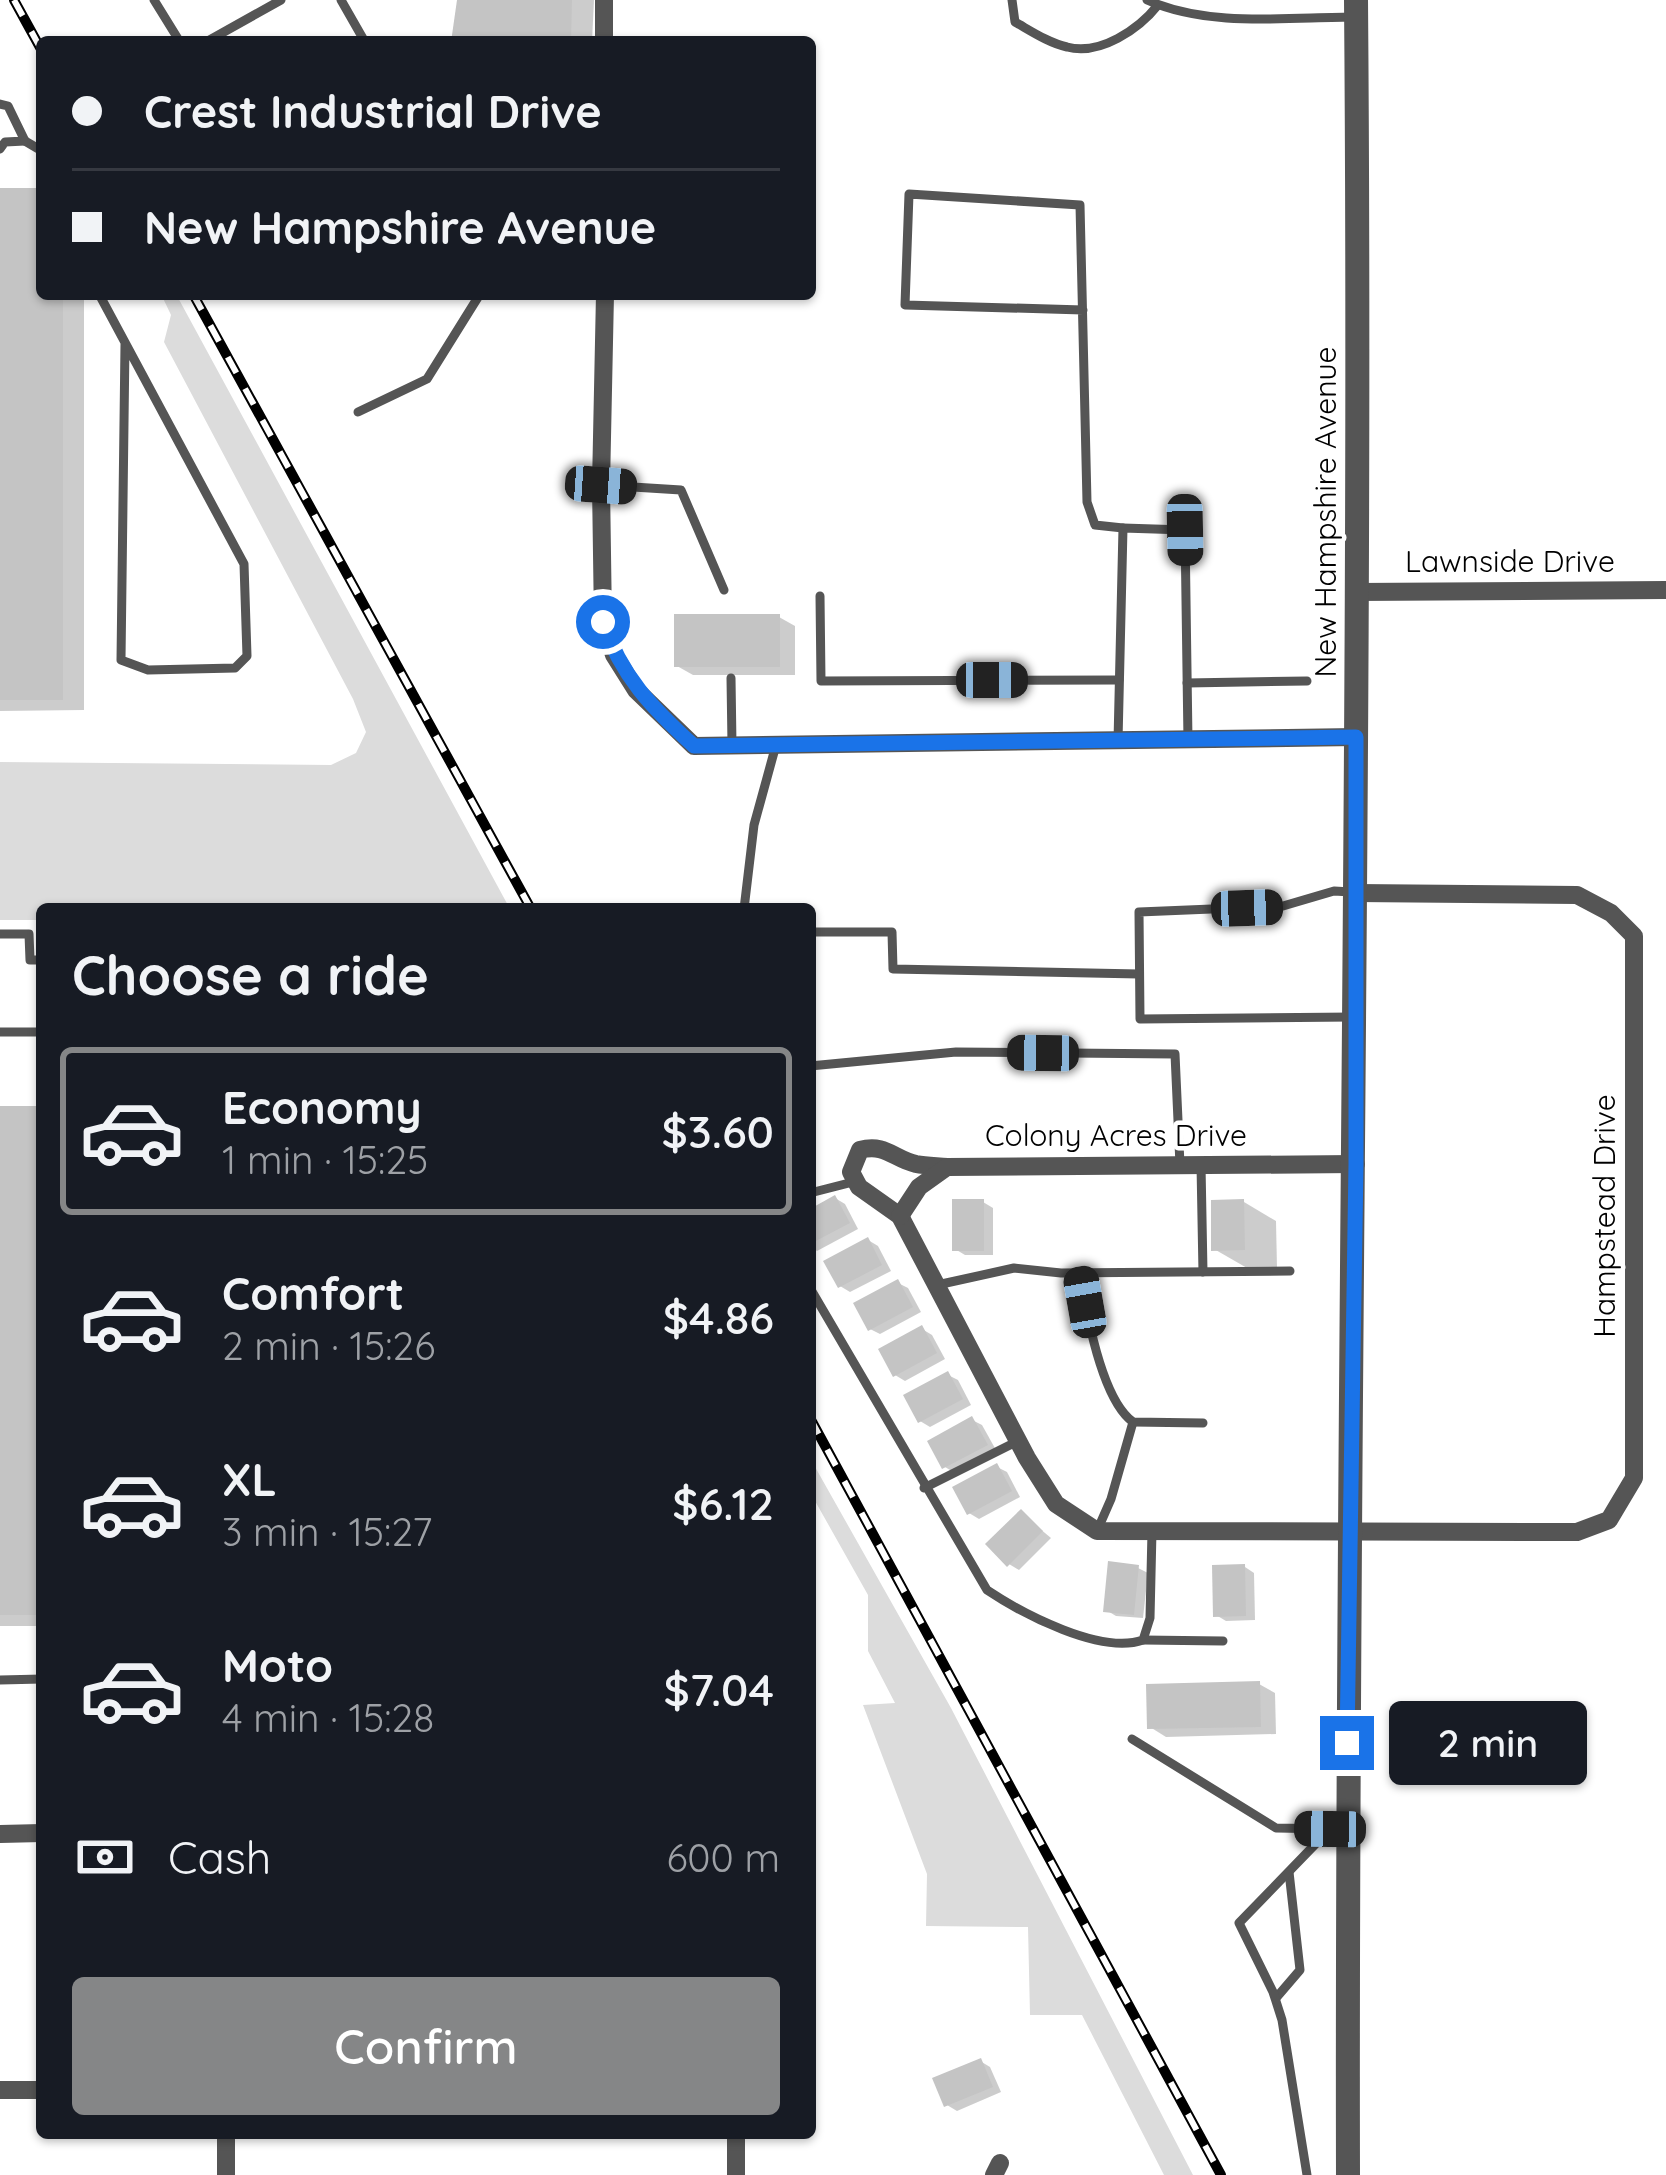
<!DOCTYPE html>
<meta charset="utf-8">
<style>
body{margin:0;font-family:Quicksand,sans-serif;background:#242831;color:#f1f3f6;height:100vh;display:flex;flex-direction:column;font-size:45px;white-space:nowrap}
*{box-sizing:border-box;margin:0}
p{font-size:39px;color:#9ea1a6}
.icon{flex:none;width:66px;height:66px;fill:none;stroke:currentColor;stroke-width:2;stroke-linecap:round;stroke-linejoin:round}
.map{position:relative;flex:1;overflow:hidden}
.panel{position:absolute;left:36px;top:903px;width:780px;height:1236px;display:flex;flex-direction:column;background:#171b24;border-radius:12px;box-shadow:0 3px 9px #0004}
.panel>*{flex:none}
.guide{position:absolute;left:36px;top:36px;width:780px;height:264px;border-radius:12px;box-shadow:0 3px 9px #0004;display:grid;align-content:center;height:264px;padding:0 36px;background:#171b24}
.end{position:absolute;width:54px;height:54px;margin:-27px;border:15px solid #1a73e8;background:#fff;box-shadow:0 0 0 6px #fff}
.from{border-radius:50%}
.bubble{position:absolute;height:84px;border-radius:12px;background:#171b24;box-shadow:0 3px 9px #0004;font-size:39px;font-weight:600;line-height:84px;text-align:center}
.car{position:absolute;width:36px;height:72px;margin:-36px -18px;border-radius:15px;box-shadow:0 0 9px 3px #0007;background:linear-gradient(#222 24%,#8ab4d8 0 40%,#222 0 76%,#8ab4d8 0 86%,#222 0)}
.guide b{display:flex;align-items:center;gap:42px;height:114px;font-size:45px}
.guide b+b{border-top:3px solid #363941}
.guide i{width:30px;height:30px;background:#f1f3f6}
ul{padding:0;list-style:none}
li{display:flex;align-items:center;gap:36px;height:168px;margin:0 24px 18px;padding:0 12px;border:6px solid transparent;border-radius:12px}
li div{flex:1}
li b{display:block;font-size:45px}
li em{font-style:normal;font-weight:600}
li.current{border-color:#858687}
li>.icon{width:108px;height:108px;stroke-width:1.5}
h2{padding:0 36px;font-size:54px;line-height:144px}
.pay{display:flex;align-items:center;gap:30px;height:132px;padding:0 36px;font-size:45px}
.pay p{margin-inline-start:auto}
.primary-button{display:flex;gap:24px;margin-top:auto;padding:24px 36px}
.primary-button a{flex:1;height:138px;border-radius:12px;background:#858687;color:#fff;font-size:48px;font-weight:600;line-height:138px;text-align:center}
.map>svg:first-child{display:block}
.green{fill:#dcdcdc}
.shadow{fill:#0003}
.building{fill:#c4c4c4}
.lines{fill:none;stroke-linecap:round;stroke-linejoin:round}
.service{stroke:#555;stroke-width:9}
.minor{stroke:#555;stroke-width:18}
.tertiary{stroke:#555;stroke-width:24}
.rail-casing{stroke:#000;stroke-width:10}
.rail{stroke:#fff;stroke-width:6;stroke-dasharray:18;stroke-linecap:butt}
.route{stroke:#1a73e8;stroke-width:15}
.labels{text-anchor:middle;dominant-baseline:central;stroke-width:9;stroke-linejoin:round;paint-order:stroke}
.street-label{font-size:30px;fill:#000;stroke:#fff}
</style>
<div class="map">
<svg width="1666" height="2175" viewBox="0 0 1666 2175">
<rect width="100%" height="100%" fill="#fff"/>
<g class="green">
<path d="M161,294H176L510,909H42V920H0V762L331,765L356,753L366,732L353,699L164,342L171,315Z"/>
<path d="M810,1458L951,1708L1193,2175H1164L1082,2015H1030L1028,1927L926,1926L927,1874L863,1705L895,1703L868,1651V1595L810,1492Z"/>
</g>
<g class="shadow">
<path d="M460,0H594L592,42H454Z"/>
<path d="M0,191L42,193V294H84V710L0,711Z"/>
<path d="M779,617L795,626V675H693L677,666Z"/>
<rect x="0" y="1109" width="42" height="517"/>
<path d="M835,1198L845,1204L858,1229L817,1251L810,1246V1212Z"/>
<path d="M983,1202L993,1208V1255H965L955,1249Z"/>
<path d="M1244,1202L1276,1221L1277,1268H1247L1214,1249Z"/>
<path d="M868,1240L878,1246L891,1271L850,1292L840,1286Z"/>
<path d="M898,1283L908,1288L921,1312L880,1334L870,1329Z"/>
<path d="M922,1329L932,1335L945,1359L905,1381L895,1375Z"/>
<path d="M948,1375L958,1380L971,1405L930,1427L920,1421Z"/>
<path d="M972,1420L982,1425L996,1450L955,1473L945,1467Z"/>
<path d="M997,1467L1007,1472L1020,1497L979,1519L969,1513Z"/>
<path d="M1021,1513L1051,1538L1019,1570L1009,1564Z"/>
<path d="M1245,1567L1254,1573L1255,1620L1226,1621L1216,1615Z"/>
<path d="M1138,1568L1148,1573L1143,1618L1116,1616L1106,1610Z"/>
<path d="M1259,1684L1275,1693L1276,1734L1166,1737L1150,1727Z"/>
<path d="M980,2061L990,2067L1001,2092L957,2111L947,2105Z"/>
</g>
<g class="building">
<path d="M457,0H572L571,42H451Z"/>
<path d="M0,188H40L42,294H63V700H0Z"/>
<rect x="674" y="614" width="106" height="53"/>
<rect x="0" y="1106" width="42" height="509"/>
<path d="M835,1195L850,1223L810,1244V1209Z"/>
<rect x="952" y="1199" width="32" height="52"/>
<path d="M1244,1199L1245,1250L1211,1251V1200Z"/>
<path d="M868,1237L882,1265L838,1288L823,1261Z"/>
<path d="M898,1279L913,1307L868,1331L853,1303Z"/>
<path d="M922,1325L937,1353L893,1377L878,1349Z"/>
<path d="M948,1371L963,1399L918,1423L903,1395Z"/>
<path d="M972,1416L988,1445L942,1469L927,1441Z"/>
<path d="M997,1463L1012,1491L967,1515L952,1487Z"/>
<path d="M1021,1509L1043,1531L1007,1567L985,1544Z"/>
<path d="M1108,1561L1139,1565L1134,1615L1103,1612Z"/>
<path d="M1245,1564L1246,1616L1213,1617L1212,1565Z"/>
<path d="M1260,1681L1261,1727L1147,1729L1146,1684Z"/>
<path d="M981,2058L993,2087L944,2107L932,2078Z"/>
</g>
<g class="lines">
<g class="service">
<path d="M154,0L180,42"/>
<path d="M341,0L365,42"/>
<path d="M1012,0L1015,22C1031,31 1049,43 1067,47C1100,56 1139,29 1158,5"/>
<path d="M1147,0C1209,28 1289,17 1356,17"/>
<path d="M206,42L281,0"/>
<path d="M0,104L8,106L25,141L5,142L0,149"/>
<path d="M25,141L42,151"/>
<path d="M99,294L244,564L247,656L235,668L148,670L121,660L125,344"/>
<path d="M1083,310L905,305L909,194L1080,205C1082,304 1085,403 1087,502L1095,525L1123,528"/>
<path d="M358,412L427,379L480,294"/>
<path d="M601,485L681,490L724,590"/>
<path d="M820,596L821,681L1119,680"/>
<path d="M731,678L732,745"/>
<path d="M1187,683L1307,681"/>
<path d="M1118,741L1123,528L1185,530L1188,741"/>
<path d="M1351,892L1334,891L1283,906L1139,912L1140,1019L1353,1017"/>
<path d="M744,909L754,825L776,745"/>
<path d="M810,932H892L893,969L1139,974"/>
<path d="M0,934H29L30,960H42"/>
<path d="M0,1032H42"/>
<path d="M810,1066L956,1052L1175,1054L1180,1165"/>
<path d="M1201,1165L1203,1272"/>
<path d="M810,1193L853,1182"/>
<path d="M1080,1273C1086,1311 1101,1399 1133,1422L1203,1423"/>
<path d="M937,1285L1014,1268L1061,1273L1290,1271"/>
<path d="M810,1288L987,1590C1023,1614 1101,1655 1143,1640L1150,1618L1152,1531"/>
<path d="M924,1488L1016,1442"/>
<path d="M1097,1531L1111,1499L1133,1422"/>
<path d="M1143,1640L1223,1641"/>
<path d="M0,1680L42,1679"/>
<path d="M1132,1739L1276,1828L1334,1829"/>
<path d="M1276,1998L1300,1970L1289,1872"/>
<path d="M1307,2175L1282,2020L1273,1992L1239,1923L1330,1829"/>
</g>
<g class="minor">
<path d="M604,0V42"/>
<path d="M605,294L601,485L603,622L614,655L636,690L694,746L1356,737"/>
<path d="M1355,592L1666,590"/>
<path d="M947,1167C937,1166 926,1166 916,1164C894,1159 885,1143 860,1150L851,1172L859,1187L900,1216L1027,1458L1056,1504L1097,1531L1577,1532L1609,1520L1634,1478V936L1611,913L1577,895L1356,893"/>
<path d="M900,1216L919,1187L947,1167L1356,1164"/>
<path d="M0,1834L42,1833"/>
<path d="M0,2090H42"/>
<path d="M226,2133V2175"/>
<path d="M736,2133V2175"/>
<path d="M994,2175L1000,2163"/>
</g>
<path class="tertiary" d="M1348,2175C1346,1450 1362,725 1356,0"/>
<defs>
<g id="rail">
<path d="M14,0L42,51"/>
<path d="M193,294L531,909"/>
<path d="M810,1418L1221,2175"/>
</g>
</defs>
<use href="#rail" class="rail-casing"/>
<use href="#rail" class="rail"/>
</g>
<g class="lines">
<path class="route" d="M603,622C621,676 652,708 694,746L1356,737V1164L1347,1743"/>
</g>
<g class="labels">
<g class="street-label">
<text transform="translate(1325 512) rotate(-90)">New Hampshire Avenue</text>
<text x="1510" y="561">Lawnside Drive</text>
<text x="1116" y="1135">Colony Acres Drive</text>
<text transform="translate(1604 1216) rotate(-90)">Hampstead Drive</text>
</g>
</g>
</svg>
<i class="end from" style="left:603px;top:622px"></i>
<i class="end" style="left:1347px;top:1743px"></i>
<div class="bubble" style="left:1389px;top:1701px;width:198px">2 min</div>
<i class="car" style="left:601px;top:485px;rotate:94deg"></i>
<i class="car" style="left:1185px;top:530px;rotate:179deg"></i>
<i class="car" style="left:992px;top:680px;rotate:90deg"></i>
<i class="car" style="left:1247px;top:908px;rotate:88deg"></i>
<i class="car" style="left:1043px;top:1053px;rotate:271deg"></i>
<i class="car" style="left:1085px;top:1302px;rotate:350deg"></i>
<i class="car" style="left:1330px;top:1829px;rotate:271deg"></i>
<div class="guide">
<b><i class="from"></i>Crest Industrial Drive</b>
<b><i></i>New Hampshire Avenue</b>
</div>
<section class="panel">
<h2>Choose a ride</h2>
<ul>
<li class="current"><svg class="icon" aria-label="car" viewBox="0 0 24 24"><path d="M5 17H2v-5l4-1 3-4h7l3 4 3 1v5h-3M9 17h6M6 11h13"/><circle cx="7" cy="17" r="2"/><circle cx="17" cy="17" r="2"/></svg><div><b>Economy</b><p>1 min · 15:25</p></div><em>$3.60</em></li>
<li><svg class="icon" aria-label="car" viewBox="0 0 24 24"><path d="M5 17H2v-5l4-1 3-4h7l3 4 3 1v5h-3M9 17h6M6 11h13"/><circle cx="7" cy="17" r="2"/><circle cx="17" cy="17" r="2"/></svg><div><b>Comfort</b><p>2 min · 15:26</p></div><em>$4.86</em></li>
<li><svg class="icon" aria-label="car" viewBox="0 0 24 24"><path d="M5 17H2v-5l4-1 3-4h7l3 4 3 1v5h-3M9 17h6M6 11h13"/><circle cx="7" cy="17" r="2"/><circle cx="17" cy="17" r="2"/></svg><div><b>XL</b><p>3 min · 15:27</p></div><em>$6.12</em></li>
<li><svg class="icon" aria-label="car" viewBox="0 0 24 24"><path d="M5 17H2v-5l4-1 3-4h7l3 4 3 1v5h-3M9 17h6M6 11h13"/><circle cx="7" cy="17" r="2"/><circle cx="17" cy="17" r="2"/></svg><div><b>Moto</b><p>4 min · 15:28</p></div><em>$7.04</em></li>
</ul>
<div class="pay"><svg class="icon" aria-label="cash" viewBox="0 0 24 24"><path d="M3 7h18v10H3z"/><circle cx="12" cy="12" r="2"/></svg>Cash<p>600 m</p></div>
<div class="primary-button"><a>Confirm</a></div>
</section>
</div>
